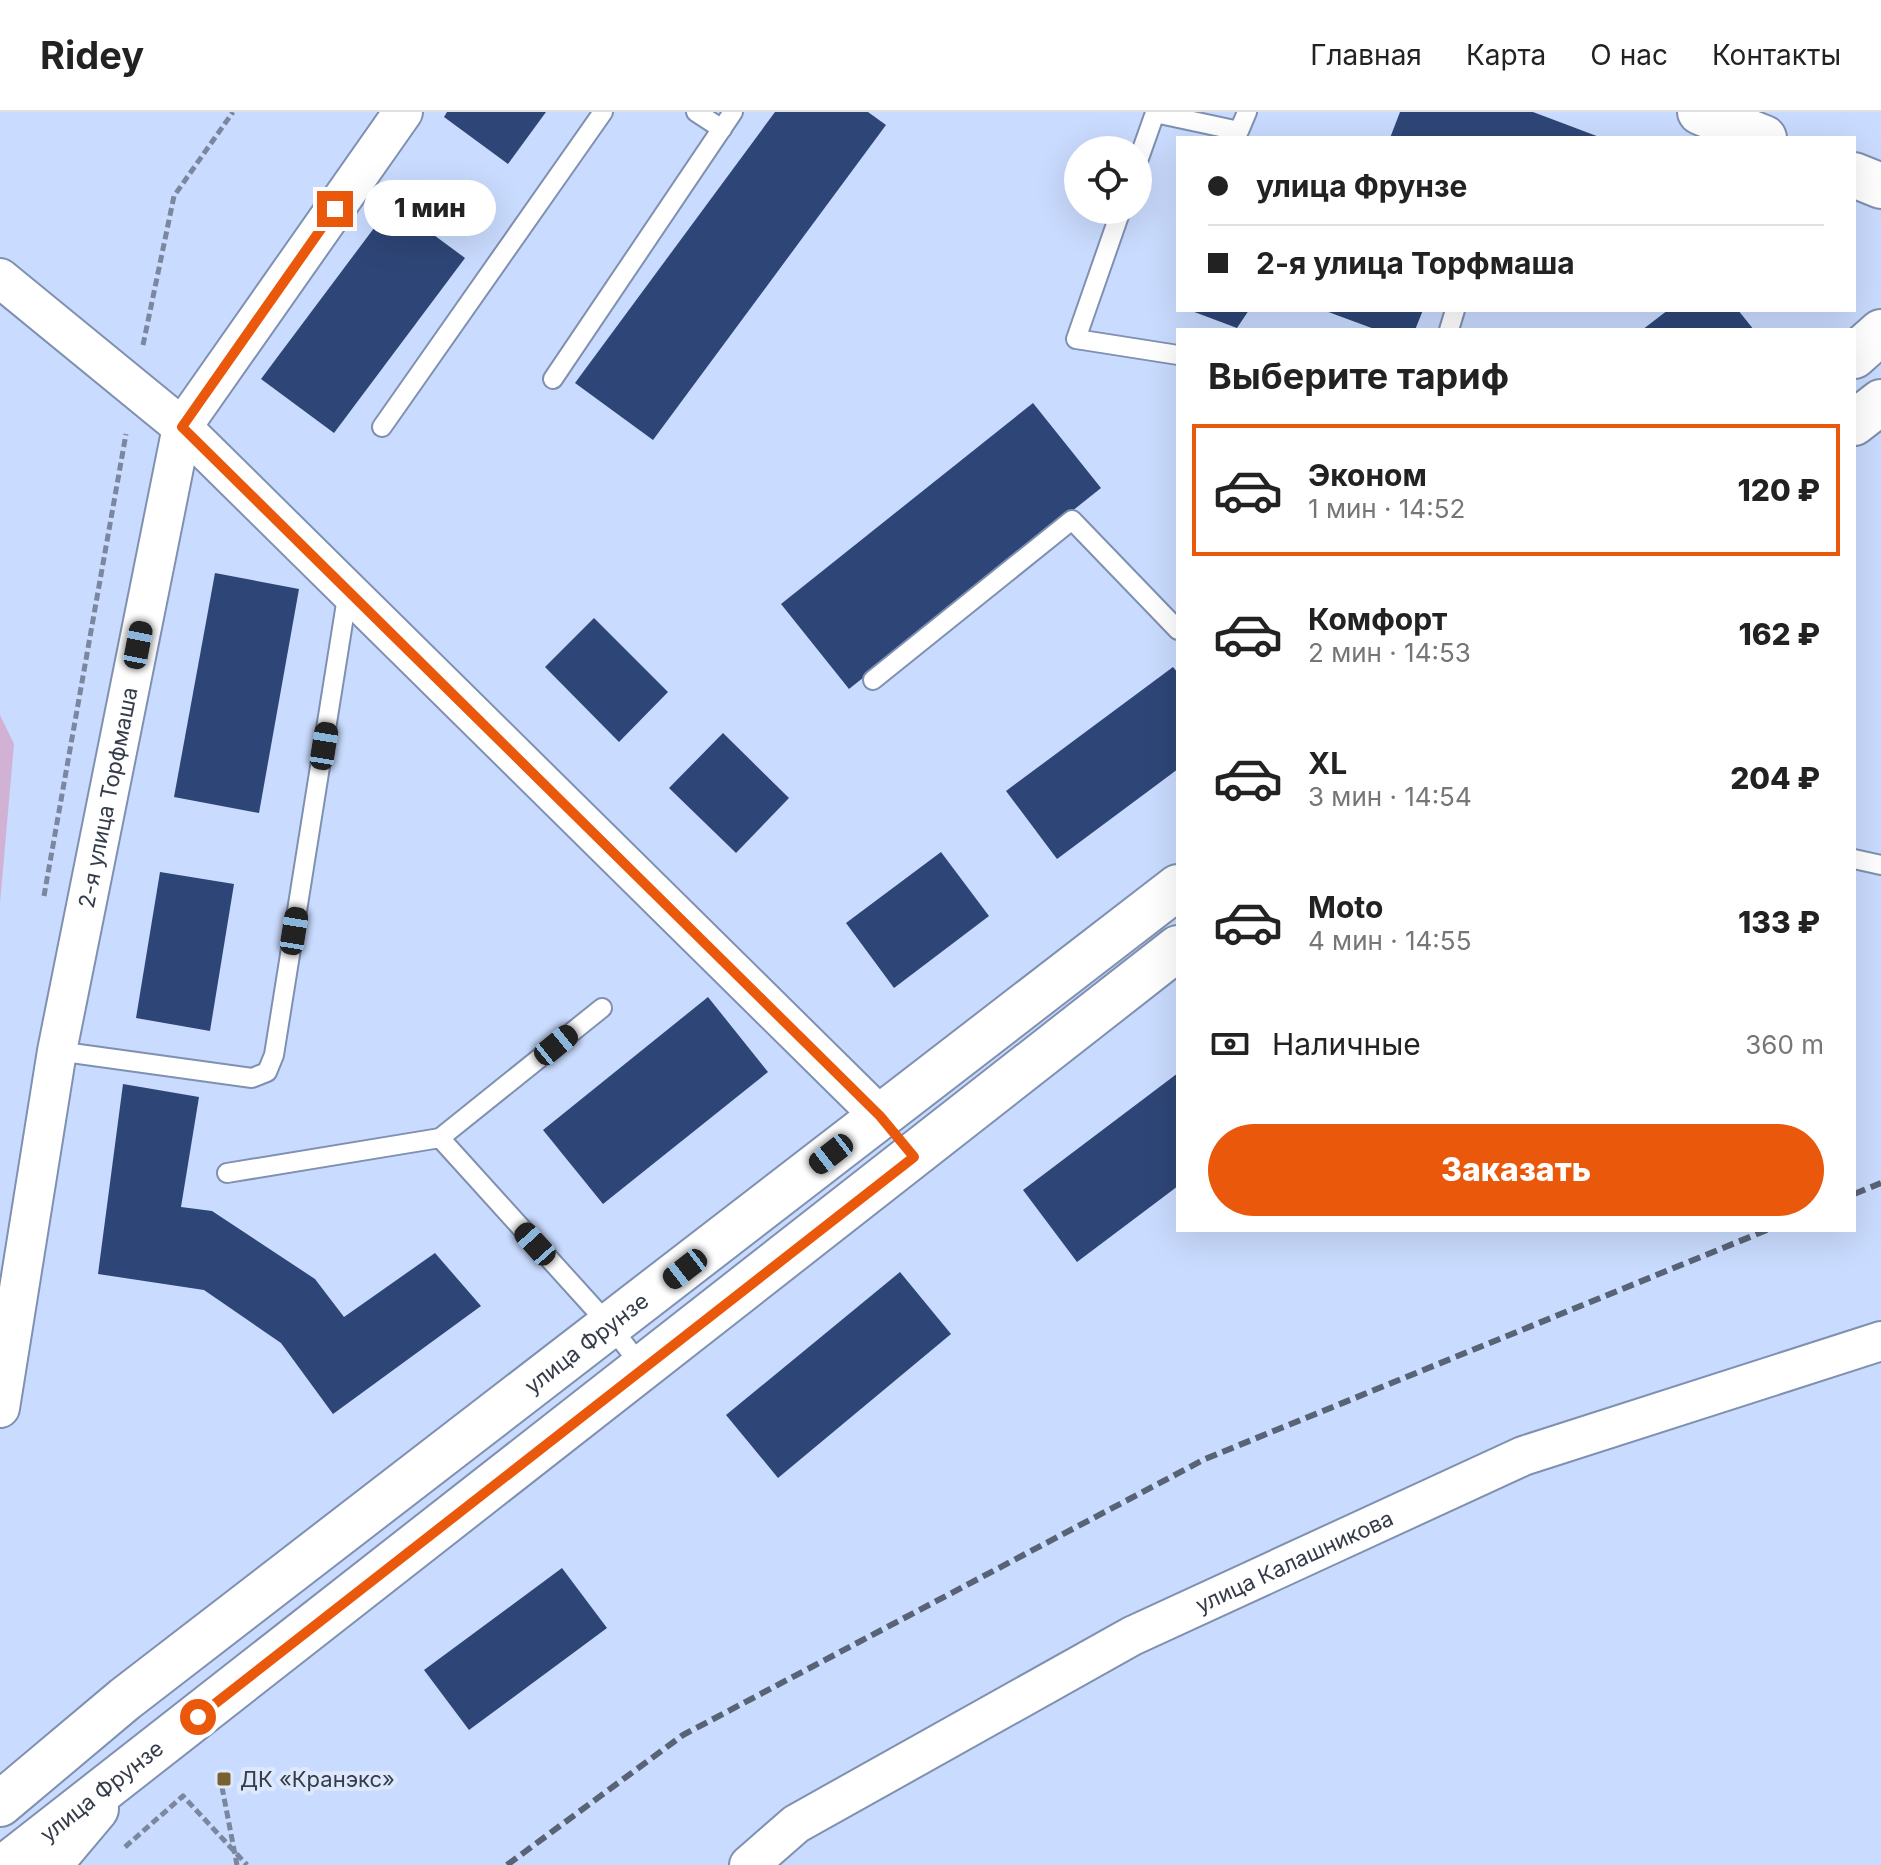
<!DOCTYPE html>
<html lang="ru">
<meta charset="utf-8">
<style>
body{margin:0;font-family:Inter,sans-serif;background:#f2f2f2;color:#222;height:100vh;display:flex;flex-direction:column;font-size:30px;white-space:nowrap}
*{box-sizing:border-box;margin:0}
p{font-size:26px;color:#767676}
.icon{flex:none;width:44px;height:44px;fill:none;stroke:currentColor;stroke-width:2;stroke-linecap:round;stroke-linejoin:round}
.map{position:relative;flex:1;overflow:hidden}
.drawer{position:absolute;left:1176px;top:216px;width:680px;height:904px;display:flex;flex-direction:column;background:#fff;border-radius:0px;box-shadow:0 8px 32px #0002}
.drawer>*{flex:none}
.banner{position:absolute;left:1176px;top:24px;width:680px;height:176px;border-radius:0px;box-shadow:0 8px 32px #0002;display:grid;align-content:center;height:176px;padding:0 32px;background:#fff}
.fabs{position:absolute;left:1064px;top:24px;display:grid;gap:16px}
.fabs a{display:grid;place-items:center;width:88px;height:88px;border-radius:50%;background:#fff;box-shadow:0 8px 32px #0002;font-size:40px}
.end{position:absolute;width:36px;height:36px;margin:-18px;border:10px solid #ea580c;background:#fff;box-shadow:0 0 0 4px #fff}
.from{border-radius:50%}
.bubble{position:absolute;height:56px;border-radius:28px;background:#fff;box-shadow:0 8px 32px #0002;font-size:26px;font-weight:800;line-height:56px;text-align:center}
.car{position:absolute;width:24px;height:48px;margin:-24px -12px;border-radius:10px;box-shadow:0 0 6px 2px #0007;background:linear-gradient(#222 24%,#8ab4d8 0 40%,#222 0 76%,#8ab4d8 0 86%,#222 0)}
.banner b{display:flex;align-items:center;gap:28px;height:76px;font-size:30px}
.banner b+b{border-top:2px solid #e0e0e0}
.banner i{width:20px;height:20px;background:#222}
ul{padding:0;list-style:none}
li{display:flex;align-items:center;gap:24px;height:132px;margin:0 16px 12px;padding:0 16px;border:4px solid transparent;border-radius:0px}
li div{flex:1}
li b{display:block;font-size:30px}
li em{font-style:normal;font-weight:800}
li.current{border-color:#ea580c}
li>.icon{width:72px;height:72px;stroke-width:1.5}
h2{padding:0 32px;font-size:36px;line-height:96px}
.pay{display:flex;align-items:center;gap:20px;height:88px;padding:0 32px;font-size:30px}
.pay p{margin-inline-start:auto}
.cta{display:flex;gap:16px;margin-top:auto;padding:16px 32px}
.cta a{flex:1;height:92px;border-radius:48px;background:#ea580c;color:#fff;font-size:32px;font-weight:800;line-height:92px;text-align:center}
header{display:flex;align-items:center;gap:48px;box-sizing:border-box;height:112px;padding:0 40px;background:#fff;border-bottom:2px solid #e0e0e0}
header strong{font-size:38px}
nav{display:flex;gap:44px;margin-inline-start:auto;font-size:28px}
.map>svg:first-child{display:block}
.pitch{fill:#d1b2d4}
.building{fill:#2e4677}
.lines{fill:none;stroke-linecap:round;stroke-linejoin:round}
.service-casing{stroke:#7f90b0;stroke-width:22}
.minor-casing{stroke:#7f90b0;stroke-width:42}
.tertiary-casing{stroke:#7f90b0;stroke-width:48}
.secondary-casing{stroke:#7f90b0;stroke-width:48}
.trunk-casing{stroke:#7f90b0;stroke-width:48}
.path{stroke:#7b879f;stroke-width:5;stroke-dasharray:8 4;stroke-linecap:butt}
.service{stroke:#fff;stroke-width:18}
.minor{stroke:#fff;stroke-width:38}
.tertiary{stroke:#fff;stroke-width:44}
.secondary{stroke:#fff;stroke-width:44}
.trunk{stroke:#fff;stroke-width:44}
.rail{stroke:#596376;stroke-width:6;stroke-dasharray:12 6;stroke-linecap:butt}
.route{stroke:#ea580c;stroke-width:10}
.poi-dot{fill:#786031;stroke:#dde8fd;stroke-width:3}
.labels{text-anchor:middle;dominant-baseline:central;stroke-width:8;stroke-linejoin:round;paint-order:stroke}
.street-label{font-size:22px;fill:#353c4a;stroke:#dde8fd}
.poi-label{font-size:22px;fill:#353c4a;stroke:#dde8fd;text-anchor:start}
</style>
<header>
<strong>Ridey</strong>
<nav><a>Главная</a><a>Карта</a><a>О нас</a><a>Контакты</a></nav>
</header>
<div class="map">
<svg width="1881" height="1753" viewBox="0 0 1881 1753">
<rect width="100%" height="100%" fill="#c9dbfe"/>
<path class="pitch" d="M0,603L14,632L0,791Z"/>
<g class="building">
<path d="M447,0H546L508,52L444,5Z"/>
<path d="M775,0H868L886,13L653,328L575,271Z"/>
<path d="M1400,0H1533L1602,26H1390Z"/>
<path d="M392,92L465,146L334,321L261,267Z"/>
<path d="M1189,198H1249L1237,216Z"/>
<path d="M1323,198H1423L1415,218H1377Z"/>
<path d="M1668,198H1738L1754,218H1642Z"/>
<path d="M1033,291L1101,376L849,577L781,492Z"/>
<path d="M215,461L299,477L259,701L174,685Z"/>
<path d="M594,506L668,580L619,630L545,555Z"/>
<path d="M1173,555L1178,561V657L1057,747L1006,679Z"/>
<path d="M723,621L789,686L736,741L669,676Z"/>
<path d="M941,740L989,804L894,876L846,811Z"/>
<path d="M160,760L234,772L210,919L136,906Z"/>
<path d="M708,885L768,960L603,1092L543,1018Z"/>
<path d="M1178,961V1074L1077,1150L1023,1078Z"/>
<path d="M123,972L199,985L181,1095L212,1099L315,1167L344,1205L435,1141L481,1194L333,1302L281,1231L204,1178L98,1162Z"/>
<path d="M900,1160L951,1222L778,1366L726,1303Z"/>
<path d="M562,1456L607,1516L469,1618L424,1558Z"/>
</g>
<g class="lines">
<defs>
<g id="service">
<path d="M696,0L722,17"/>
<path d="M1138,49L1155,1L1239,19L1247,0"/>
<path d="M1121,98L1076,227L1178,243"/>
<path d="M1449,218L1455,198"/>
<path d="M553,267L733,0"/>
<path d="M382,315L603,0"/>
<path d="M873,568L1072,408L1178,518"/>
<path d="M1854,747L1881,753"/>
<path d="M57,939L252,966L267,960L274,943L348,479"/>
<path d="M440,1026L602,896"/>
<path d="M227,1061L440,1026L611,1215L643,1256"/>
</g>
<g id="minor">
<path d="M0,166L182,315L880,1004"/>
<path id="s1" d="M0,1296L57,939L182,315L403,0"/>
<path id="s2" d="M749,1753L796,1712L1132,1524L1523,1344L1881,1229"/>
</g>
<g id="tertiary">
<path d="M1700,0L1764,26"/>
<path d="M1854,63L1881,74"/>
</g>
<path id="secondary" d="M49,1753L96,1697"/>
<g id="trunk">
<path d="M1854,244L1881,220"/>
<path d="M1854,311L1881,290"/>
<path id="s3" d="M0,1692L125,1587L1178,775"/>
<path id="s4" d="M7,1753L1178,836"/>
</g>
</defs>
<use href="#service" class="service-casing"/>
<use href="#minor" class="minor-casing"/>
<use href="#tertiary" class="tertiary-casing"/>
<use href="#secondary" class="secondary-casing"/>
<use href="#trunk" class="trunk-casing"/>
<g class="path">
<path d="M143,233L174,84L233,0"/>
<path d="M44,784L126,322"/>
<path d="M222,1675L237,1753"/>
<path d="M125,1735L183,1684L247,1753"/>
</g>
<use href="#service" class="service"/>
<use href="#minor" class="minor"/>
<use href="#tertiary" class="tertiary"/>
<use href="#secondary" class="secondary"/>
<use href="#trunk" class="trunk"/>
<g class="rail">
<path d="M1854,1082L1881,1071"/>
<path d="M507,1753L683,1623L1205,1347L1767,1118"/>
</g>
</g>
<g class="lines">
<path class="route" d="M198,1605L914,1045L880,1004L182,315L335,97"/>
</g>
<rect class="poi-dot" x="216" y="1659" width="16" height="16" rx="4"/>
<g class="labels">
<g class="street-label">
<text stroke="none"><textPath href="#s1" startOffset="620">2-я улица Торфмаша</textPath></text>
<text stroke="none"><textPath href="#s3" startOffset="746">улица Фрунзе</textPath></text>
<text stroke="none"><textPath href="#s2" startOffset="626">улица Калашникова</textPath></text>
<text stroke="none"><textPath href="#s4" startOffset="120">улица Фрунзе</textPath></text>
</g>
<g class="poi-label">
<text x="240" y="1667">ДК «Кранэкс»</text>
</g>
</g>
</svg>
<div class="fabs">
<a><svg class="icon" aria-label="locate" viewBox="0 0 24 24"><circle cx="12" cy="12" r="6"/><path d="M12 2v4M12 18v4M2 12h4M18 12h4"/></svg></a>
</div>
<i class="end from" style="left:198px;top:1605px"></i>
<i class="end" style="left:335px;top:97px"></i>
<div class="bubble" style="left:364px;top:68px;width:132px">1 мин</div>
<i class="car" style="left:138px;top:533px;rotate:11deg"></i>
<i class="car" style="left:324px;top:634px;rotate:9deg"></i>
<i class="car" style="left:294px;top:819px;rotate:9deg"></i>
<i class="car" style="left:556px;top:933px;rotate:51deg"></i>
<i class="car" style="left:831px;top:1042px;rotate:232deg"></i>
<i class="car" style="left:535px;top:1132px;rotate:318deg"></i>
<i class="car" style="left:685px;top:1157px;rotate:232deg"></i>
<div class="banner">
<b><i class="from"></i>улица Фрунзе</b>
<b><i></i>2-я улица Торфмаша</b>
</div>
<section class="drawer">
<h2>Выберите тариф</h2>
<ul>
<li class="current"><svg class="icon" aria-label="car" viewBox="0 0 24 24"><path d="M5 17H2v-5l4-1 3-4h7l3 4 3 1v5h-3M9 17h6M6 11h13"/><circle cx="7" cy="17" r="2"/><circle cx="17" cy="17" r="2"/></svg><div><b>Эконом</b><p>1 мин · 14:52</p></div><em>120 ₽</em></li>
<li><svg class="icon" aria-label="car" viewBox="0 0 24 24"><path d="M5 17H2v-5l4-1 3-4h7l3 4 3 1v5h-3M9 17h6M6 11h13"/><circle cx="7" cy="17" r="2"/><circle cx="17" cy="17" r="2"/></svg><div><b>Комфорт</b><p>2 мин · 14:53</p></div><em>162 ₽</em></li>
<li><svg class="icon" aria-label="car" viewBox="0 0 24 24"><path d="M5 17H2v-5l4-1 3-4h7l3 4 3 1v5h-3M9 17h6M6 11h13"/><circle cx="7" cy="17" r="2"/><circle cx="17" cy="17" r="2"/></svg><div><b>XL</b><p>3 мин · 14:54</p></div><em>204 ₽</em></li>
<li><svg class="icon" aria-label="car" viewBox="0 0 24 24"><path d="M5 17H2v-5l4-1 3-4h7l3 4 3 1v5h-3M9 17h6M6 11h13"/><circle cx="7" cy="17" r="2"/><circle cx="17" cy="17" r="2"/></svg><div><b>Moto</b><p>4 мин · 14:55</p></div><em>133 ₽</em></li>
</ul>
<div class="pay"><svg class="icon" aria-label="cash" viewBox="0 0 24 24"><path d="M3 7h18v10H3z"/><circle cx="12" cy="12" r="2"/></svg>Наличные<p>360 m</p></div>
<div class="cta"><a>Заказать</a></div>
</section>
</div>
